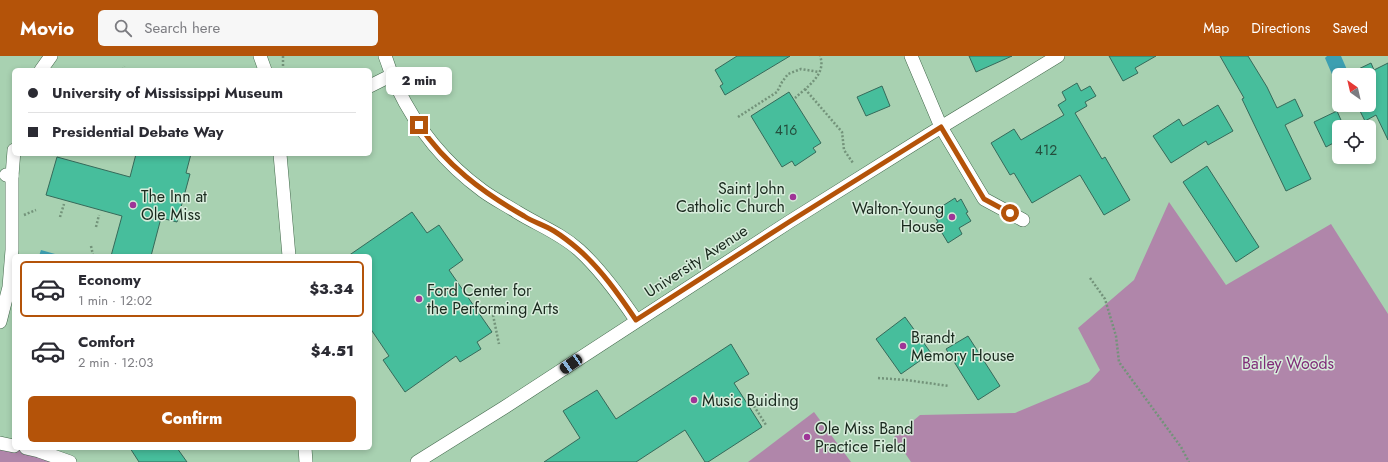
<!DOCTYPE html>
<meta charset="utf-8">
<style>
body{margin:0;font-family:Jost,sans-serif;background:#f7f7f7;color:#2b2b33;height:100vh;display:flex;flex-direction:column;font-size:15px;white-space:nowrap}
*{box-sizing:border-box;margin:0}
p{font-size:13px;color:#7c7c81}
.icon{flex:none;width:22px;height:22px;fill:none;stroke:currentColor;stroke-width:2;stroke-linecap:round;stroke-linejoin:round}
.map{position:relative;flex:1;overflow:hidden}
.sheet{position:absolute;left:12px;top:198px;width:360px;height:196px;display:flex;flex-direction:column;background:#fff;border-radius:6px;box-shadow:0 2px 6px #0003}
.sheet>*{flex:none}
.banner{position:absolute;left:12px;top:12px;width:360px;height:88px;border-radius:6px;box-shadow:0 2px 6px #0003;display:grid;align-content:center;height:88px;padding:0 16px;background:#fff}
.needle{width:26px;rotate:326deg}
.buttons{position:absolute;left:1332px;top:12px;display:grid;gap:8px}
.buttons a{display:grid;place-items:center;width:44px;height:44px;border-radius:6px;background:#fff;box-shadow:0 2px 6px #0003;font-size:20px}
.end{position:absolute;width:18px;height:18px;margin:-9px;border:5px solid #b45309;background:#fff;box-shadow:0 0 0 2px #fff}
.from{border-radius:50%}
.bubble{position:absolute;height:28px;border-radius:6px;background:#fff;box-shadow:0 2px 6px #0003;font-size:13px;font-weight:800;line-height:28px;text-align:center}
.car{position:absolute;width:12px;height:24px;margin:-12px -6px;border-radius:5px;box-shadow:0 0 3px 1px #0007;background:linear-gradient(#222 24%,#8ab4d8 0 40%,#222 0 76%,#8ab4d8 0 86%,#222 0)}
.banner b{display:flex;align-items:center;gap:14px;height:38px;font-size:15px}
.banner b+b{border-top:1px solid #e1e1e2}
.banner i{width:10px;height:10px;background:#2b2b33}
ul{padding:7px 0 0;list-style:none}
li{display:flex;align-items:center;gap:12px;height:56px;margin:0 8px 6px;padding:0 8px;border:2px solid transparent;border-radius:6px}
li div{flex:1}
li b{display:block;font-size:15px}
li em{font-style:normal;font-weight:800}
li.selected{border-color:#b45309}
li>.icon{width:36px;height:36px;stroke-width:1.5}
.button{display:flex;gap:8px;margin-top:auto;padding:8px 16px}
.button a{flex:1;height:46px;border-radius:6px;background:#b45309;color:#fff;font-size:16px;font-weight:800;line-height:46px;text-align:center}
header{display:flex;align-items:center;gap:24px;box-sizing:border-box;height:56px;padding:0 20px;background:#b45309;color:#fff}
header strong{font-size:19px}
nav{display:flex;gap:22px;margin-inline-start:auto;font-size:14px}
.search{width:280px;height:36px;background:#f7f7f7;display:flex;align-items:center;gap:10px;box-sizing:border-box;padding:0 14px;border-radius:6px;color:#7c7c81;font-size:15px}
.map>svg:first-child{display:block}
.green{fill:#b086aa}
.water{fill:#3c9fb1}
.building{fill:#47be9c;stroke:#366a5a}
.lines{fill:none;stroke-linecap:round;stroke-linejoin:round}
.minor-casing{stroke:#42684b;stroke-width:14}
.path{stroke:#73937a;stroke-width:2.5;stroke-dasharray:2 2;stroke-linecap:butt}
.minor{stroke:#fff;stroke-width:13}
.route{stroke:#b45309;stroke-width:5}
.poi-dot{fill:#9f3597;stroke:#d7ecdb;stroke-width:1.5}
.labels{text-anchor:middle;dominant-baseline:central;stroke-width:3;stroke-linejoin:round;paint-order:stroke}
.number-label{font-size:14px;fill:#244e3d}
.poi-label{font-size:16px;fill:#19291d;stroke:#d7ecdb;text-anchor:start}
.street-label{font-size:16px;fill:#19291d;stroke:#d7ecdb}
.park-label{font-size:16px;fill:#7f2c78;stroke:#d7ecdb}
</style>
<header>
<strong>Movio</strong>
<div class="search"><svg class="icon" aria-label="search" viewBox="0 0 24 24"><circle cx="10" cy="10" r="6"/><path d="M15 15l6 6"/></svg>Search here</div>
<nav><a>Map</a><a>Directions</a><a>Saved</a></nav>
</header>
<div class="map">
<svg width="1388" height="406" viewBox="0 0 1388 406">
<rect width="100%" height="100%" fill="#a8d1b1"/>
<g class="green">
<path d="M1169,146L1226,229L1331,168L1388,258V406H911L894,381L920,359L1015,357L1089,326L1100,314L1078,272L1134,224Z"/>
<path d="M814,356L851,406H748Z"/>
<path d="M0,387L26,392L70,406H0Z"/>
</g>
<g class="water">
<path d="M1327,0H1341L1348,16L1345,19H1339V23L1337,22L1334,23L1325,2Z"/>
<path d="M41,194L62,200H39Z"/>
</g>
<g class="building">
<path d="M737,0H790L725,39L720,30L723,28L715,14Z"/>
<path d="M969,0H1012L976,16Z"/>
<path d="M1109,0H1156L1135,12L1138,17L1123,25Z"/>
<path d="M1220,0H1248L1267,31L1277,52L1295,43L1303,60L1285,69L1311,123L1286,135L1242,43L1244,42Z"/>
<path d="M1371,7L1374,14L1388,7V84L1376,59L1365,65L1357,49H1369V19H1346Z"/>
<path d="M1077,27L1081,35L1090,30L1096,40L1085,46L1087,50L1075,57L1102,103L1105,101L1130,144L1104,159L1080,119L1032,147L1014,117L1010,119L991,87L1014,73L1021,84L1064,59L1058,49L1066,44L1062,36Z"/>
<path d="M882,30L890,50L866,60L857,41Z"/>
<path d="M789,36L821,87L813,92L816,96L795,110L792,105L782,111L751,60Z"/>
<path d="M1218,49L1233,75L1208,89L1206,85L1171,107L1153,80L1179,63L1183,70Z"/>
<path d="M1337,55L1344,71H1339V84L1326,91L1314,66Z"/>
<path d="M136,98H191L186,117L190,118L177,166L161,162L151,200H111L122,160L46,139L57,101L130,121Z"/>
<path d="M1207,110L1259,191L1236,206L1183,126Z"/>
<path d="M955,142L957,146L961,143L968,156L966,157L971,165L959,172L962,178L948,187L936,167L938,166L933,157L936,151L944,149Z"/>
<path d="M412,156L427,177L439,169L463,204L449,214L492,276L477,286L481,293L460,306L456,300L405,336L383,304L389,300L370,272V200H348Z"/>
<path d="M905,261L931,297L901,318L876,283Z"/>
<path d="M968,280L1000,330L978,344L946,293Z"/>
<path d="M731,288L749,318L734,327L762,371L708,406H705L685,374L636,406H544L580,382L563,355L597,334L616,363Z"/>
<path d="M130,392H177L187,406H139Z"/>
</g>
<g class="lines">
<defs>
<g id="minor">
<path d="M260,0L265,14"/>
<path d="M385,0C389,10 392,22 397,31C417,73 446,108 483,135C494,143 506,149 517,156C538,169 560,177 579,194C601,214 619,239 636,264"/>
<path d="M911,0L941,71L984,143L1023,164"/>
<path d="M41,14L51,0"/>
<path d="M370,30L392,19"/>
<path d="M280,98L289,200"/>
<path d="M6,119L12,120L14,94"/>
<path d="M0,266L9,231L12,194V120"/>
<path d="M0,387L14,390"/>
<path d="M26,392L39,395L70,406"/>
<path d="M305,392L306,406"/>
<path d="M417,406L505,351L789,166L928,79L1058,0"/>
</g>
</defs>
<use href="#minor" class="minor-casing"/>
<g class="path">
<path d="M283,0V14"/>
<path d="M123,14L124,10"/>
<path d="M805,33L842,76L844,94L853,107"/>
<path d="M795,42C807,31 827,18 820,0"/>
<path d="M738,61L777,36L782,26L788,18L801,13L819,16"/>
<path d="M24,159L36,154"/>
<path d="M60,161L64,148"/>
<path d="M96,171L99,159"/>
<path d="M91,190L93,199"/>
<path d="M1090,222L1105,243L1116,280L1119,306L1181,391L1189,406"/>
<path d="M493,259L499,288"/>
<path d="M878,322L906,324L949,330"/>
<path d="M754,350L766,369"/>
<path d="M81,394V392"/>
</g>
<use href="#minor" class="minor"/>
</g>
<g class="lines">
<path class="route" d="M419,69C446,109 482,136 524,160C533,166 544,169 554,175C562,180 571,187 578,193C601,213 619,239 636,264L789,166L941,71L984,143L1010,157"/>
</g>
<g class="poi-dot">
<circle cx="793" cy="141" r="4"/>
<circle cx="133" cy="149" r="4"/>
<circle cx="952" cy="161" r="4"/>
<circle cx="419" cy="243" r="4"/>
<circle cx="903" cy="290" r="4"/>
<circle cx="694" cy="344" r="4"/>
<circle cx="807" cy="381" r="4"/>
</g>
<g class="labels">
<g class="number-label">
<text x="786" y="74">416</text>
<text x="1046" y="94">412</text>
</g>
<g class="poi-label">
<text x="785" y="132" text-anchor="end">Saint John<tspan x="785" dy="18">Catholic Church</tspan></text>
<text x="141" y="140">The Inn at<tspan x="141" dy="18">Ole Miss</tspan></text>
<text x="944" y="152" text-anchor="end">Walton-Young<tspan x="944" dy="18">House</tspan></text>
<text x="427" y="234">Ford Center for<tspan x="427" dy="18">the Performing Arts</tspan></text>
<text x="911" y="281">Brandt<tspan x="911" dy="18">Memory House</tspan></text>
<text x="702" y="344">Music Buiding</text>
<text x="815" y="372">Ole Miss Band<tspan x="815" dy="18">Practice Field</tspan></text>
</g>
<g class="street-label">
<text transform="translate(696 205) rotate(-33)">University Avenue</text>
</g>
<g class="park-label">
<text x="1288" y="307">Bailey Woods</text>
</g>
</g>
</svg>
<div class="buttons">
<a><svg class="needle" viewBox="-14 -14 28 28"><path d="M0-13l5 13h-10z" fill="#e53935"/><path d="M0 13l5-13h-10z" fill="#7c7c81"/></svg></a>
<a><svg class="icon" aria-label="locate" viewBox="0 0 24 24"><circle cx="12" cy="12" r="6"/><path d="M12 2v4M12 18v4M2 12h4M18 12h4"/></svg></a>
</div>
<i class="end from" style="left:1010px;top:157px"></i>
<i class="end" style="left:419px;top:69px"></i>
<div class="bubble" style="left:386px;top:11px;width:66px">2 min</div>
<i class="car" style="left:571px;top:308px;rotate:236deg"></i>
<div class="banner">
<b><i class="from"></i>University of Mississippi Museum</b>
<b><i></i>Presidential Debate Way</b>
</div>
<section class="sheet">
<ul>
<li class="selected"><svg class="icon" aria-label="car" viewBox="0 0 24 24"><path d="M5 17H2v-5l4-1 3-4h7l3 4 3 1v5h-3M9 17h6M6 11h13"/><circle cx="7" cy="17" r="2"/><circle cx="17" cy="17" r="2"/></svg><div><b>Economy</b><p>1 min · 12:02</p></div><em>$3.34</em></li>
<li><svg class="icon" aria-label="car" viewBox="0 0 24 24"><path d="M5 17H2v-5l4-1 3-4h7l3 4 3 1v5h-3M9 17h6M6 11h13"/><circle cx="7" cy="17" r="2"/><circle cx="17" cy="17" r="2"/></svg><div><b>Comfort</b><p>2 min · 12:03</p></div><em>$4.51</em></li>
</ul>
<div class="button"><a>Confirm</a></div>
</section>
</div>
